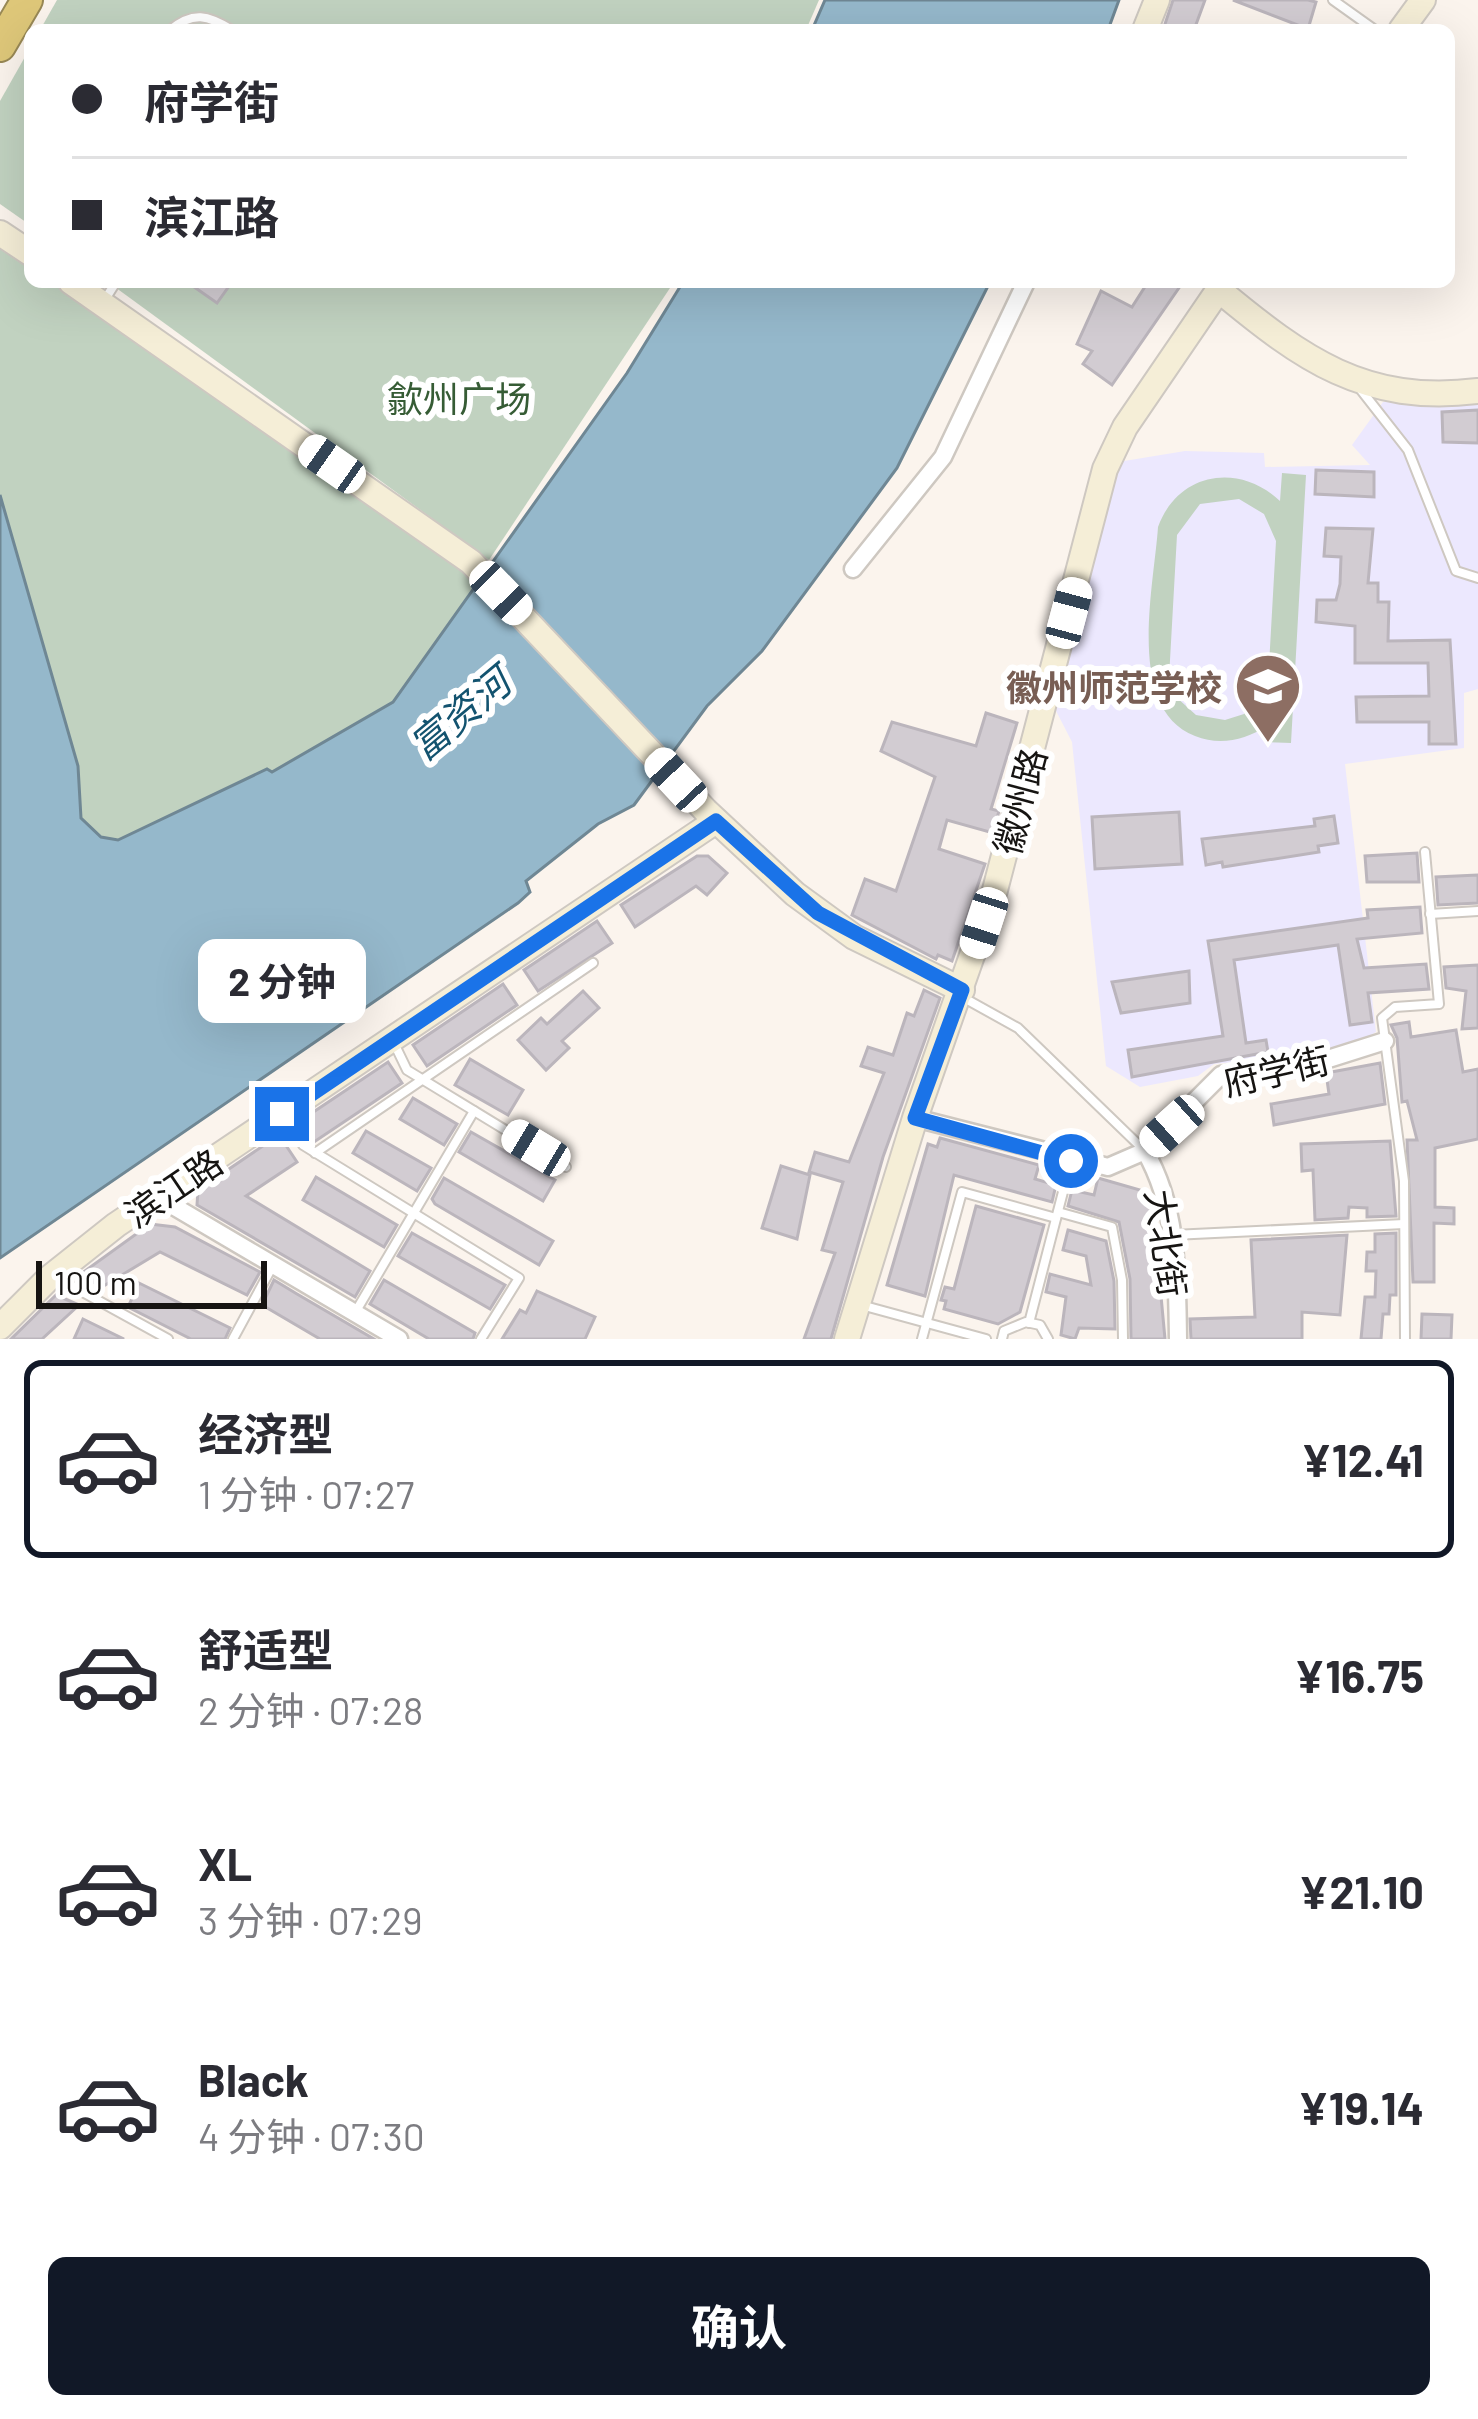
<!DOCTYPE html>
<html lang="zh">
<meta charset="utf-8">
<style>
body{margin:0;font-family:Barlow,"Noto Sans SC",sans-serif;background:#f7f7f7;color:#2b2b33;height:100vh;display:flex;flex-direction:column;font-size:45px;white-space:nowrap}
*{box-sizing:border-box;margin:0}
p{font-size:39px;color:#7c7c81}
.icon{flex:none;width:66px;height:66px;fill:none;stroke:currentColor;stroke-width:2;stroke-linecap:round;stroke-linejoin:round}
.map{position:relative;height:1339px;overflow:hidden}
.panel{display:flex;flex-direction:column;background:#fff;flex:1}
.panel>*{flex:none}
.hud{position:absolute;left:24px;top:24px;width:1431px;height:264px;border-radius:18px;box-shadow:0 12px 48px #0002;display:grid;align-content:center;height:264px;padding:0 48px;background:#fff}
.scale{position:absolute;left:36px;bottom:30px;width:231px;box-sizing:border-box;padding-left:12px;border:6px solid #161412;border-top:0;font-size:33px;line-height:42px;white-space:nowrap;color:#161412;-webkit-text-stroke:9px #fff;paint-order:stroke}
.end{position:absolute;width:54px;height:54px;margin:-27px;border:15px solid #1a73e8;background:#fff;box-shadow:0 0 0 6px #fff}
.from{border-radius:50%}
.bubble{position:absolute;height:84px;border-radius:18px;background:#fff;box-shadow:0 12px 48px #0002;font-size:39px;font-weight:700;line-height:84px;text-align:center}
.car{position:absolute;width:36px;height:72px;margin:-36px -18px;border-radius:15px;box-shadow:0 0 9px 3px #0007;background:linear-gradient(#fff 24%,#345 0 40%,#fff 0 76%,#345 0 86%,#fff 0)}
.hud b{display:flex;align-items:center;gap:42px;height:114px;font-size:45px}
.hud b+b{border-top:3px solid #e1e1e2}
.hud i{width:30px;height:30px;background:#2b2b33}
ul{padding:21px 0 0;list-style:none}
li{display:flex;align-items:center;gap:36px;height:198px;margin:0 24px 18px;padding:0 24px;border:6px solid transparent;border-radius:18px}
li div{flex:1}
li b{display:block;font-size:45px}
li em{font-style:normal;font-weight:700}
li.on{border-color:#111827}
li>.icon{width:108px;height:108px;stroke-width:1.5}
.button{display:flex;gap:24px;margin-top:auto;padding:24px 48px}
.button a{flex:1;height:138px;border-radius:18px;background:#111827;color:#fff;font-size:48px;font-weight:700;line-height:138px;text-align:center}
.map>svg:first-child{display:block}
.education{fill:#ece8fe}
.green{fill:#c1d2c0;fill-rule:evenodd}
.water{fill:#95b8cb;stroke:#6f8794;stroke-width:3}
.building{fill:#d2ccd2;stroke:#bbb5bc;stroke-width:3}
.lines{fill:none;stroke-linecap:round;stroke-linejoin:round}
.lane-casing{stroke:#cec8c1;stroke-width:12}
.street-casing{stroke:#cec8c1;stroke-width:21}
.secondary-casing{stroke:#cec8c1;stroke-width:28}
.highway-casing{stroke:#988855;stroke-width:34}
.lane{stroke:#fff;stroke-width:8}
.street{stroke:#fff;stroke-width:16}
.secondary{stroke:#f5eed7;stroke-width:24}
.highway{stroke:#dec779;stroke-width:30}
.route{stroke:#1a73e8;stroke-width:15}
.labels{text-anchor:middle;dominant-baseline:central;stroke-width:12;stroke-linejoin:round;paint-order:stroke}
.park-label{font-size:36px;fill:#365c35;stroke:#fff}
.education-label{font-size:36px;font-weight:bold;fill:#785e54;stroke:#fff;text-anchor:end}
.street-label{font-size:36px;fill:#161412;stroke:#fff}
.water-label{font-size:39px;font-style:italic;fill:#13536f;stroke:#fff}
</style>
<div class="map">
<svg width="1478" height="1339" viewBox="0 0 1478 1339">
<rect width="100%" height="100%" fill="#fbf4ed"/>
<path class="education" d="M1478,398V689L1464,693V748L1345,764L1376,1032L1342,1051L1214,1064L1198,1076L1140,1087L1106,1066L1072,742L1053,705L1112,463L1185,451L1264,453L1265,467L1370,465L1352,445L1383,402Z"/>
<g class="green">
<path d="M57,0H819L806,30H40Z"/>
<path d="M30,48V225L0,204V101Z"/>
<path d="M0,248L30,267V282H54L109,317L467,568L478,582L393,702L272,773L118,840L101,837L81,818L78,766L0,495Z"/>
<path d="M108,282H674L489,560Z"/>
<path d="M1282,473L1306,475L1291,743L1267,742V726C1245,740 1220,746 1195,736C1125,709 1154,587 1158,527C1178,472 1239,462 1280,501ZM1239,499L1264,514L1276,541L1268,683L1244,714L1225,720L1196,715L1175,696L1169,678L1177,535L1200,504Z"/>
</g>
<g class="water">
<path d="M825,0H1119L1108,30H812Z"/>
<path d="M683,282H990L897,468L762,651L707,706L634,805L598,824L526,881L530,892L518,903L0,1258V495L78,766L81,818L101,837L118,840L267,769L272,772L393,702L627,373Z"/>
</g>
<g class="building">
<path d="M1173,0H1205L1194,30H1163Z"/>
<path d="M1233,0H1308L1316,2L1308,29Z"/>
<path d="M187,282H232L217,303Z"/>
<path d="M1148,282H1183L1112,385L1083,364L1092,351L1077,344L1101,291L1132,307Z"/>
<path d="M1478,410V443L1443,442L1442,412Z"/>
<path d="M1316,470L1374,472V497L1315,494Z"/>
<path d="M1326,528L1373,529L1368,583H1378V602H1389L1388,641L1450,640L1456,744H1429V722H1357L1356,697L1429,696L1428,663H1355V626L1316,622L1317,600H1336L1340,584L1341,557L1324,556Z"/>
<path d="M986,713L1017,723L991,809L999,811L993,833L947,820L939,849L985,864L952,961L938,955L936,959L852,915L865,879L896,891L935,777L881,751L892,722L976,746Z"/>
<path d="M1179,812L1182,864L1095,869L1092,817Z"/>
<path d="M1334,816L1338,843L1318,846L1319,852L1223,867L1222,862L1206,865L1202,839L1315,826L1314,819Z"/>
<path d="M1417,853L1419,882H1367L1365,856Z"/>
<path d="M697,856H708L727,873L707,895L696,886L635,927L621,905Z"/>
<path d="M1478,875V903L1438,905L1436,877Z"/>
<path d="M1420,907L1422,933L1357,939L1364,968L1426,964L1429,989L1368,993L1372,1022L1350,1025L1338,945L1234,960L1246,1043L1266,1040L1268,1052L1132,1077L1128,1050L1223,1036L1208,941L1368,918L1367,910Z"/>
<path d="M597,921L612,943L538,991L524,970Z"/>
<path d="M1478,965V1028L1462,1029L1466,991L1446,988L1444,967Z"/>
<path d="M1189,971L1190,1003L1121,1013L1112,982Z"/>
<path d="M503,984L517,1005L427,1066L413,1045Z"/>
<path d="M924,990L940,998L883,1157L831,1339H804L835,1253L822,1250L843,1182L809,1172L815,1152L849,1162L884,1073L861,1066L868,1047L893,1055L907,1013L914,1016Z"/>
<path d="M583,991L599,1008L562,1041L569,1048L546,1070L518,1040L541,1018L547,1024Z"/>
<path d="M1409,1022L1411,1037L1456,1030L1463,1072L1478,1069V1139L1435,1148V1207L1454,1208V1224L1434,1223V1282H1413L1407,1140H1417L1407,1101L1402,1102L1397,1038L1391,1025Z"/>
<path d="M470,1059L523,1090L508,1115L455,1085Z"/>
<path d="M388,1062L402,1083L314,1142L300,1121Z"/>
<path d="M1380,1063L1385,1104L1274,1125L1271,1104L1329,1094L1326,1073Z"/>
<path d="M413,1098L457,1124L444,1145L400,1119Z"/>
<path d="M366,1131L431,1168L417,1191L353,1153Z"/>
<path d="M471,1132L555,1180L543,1201L459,1152Z"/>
<path d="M279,1135L297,1162L246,1196L370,1271L355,1297L197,1205L198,1190Z"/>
<path d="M940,1138L1039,1165L1035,1179L1056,1185L1052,1202L954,1175L925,1296L887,1285L928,1144L937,1147Z"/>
<path d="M1390,1141L1396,1216L1367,1217V1208L1349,1207L1348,1218L1315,1220L1313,1170L1302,1171L1301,1144Z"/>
<path d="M781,1166L810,1175L797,1239L762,1228Z"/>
<path d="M316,1177L397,1225L384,1247L303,1200Z"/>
<path d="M444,1178L553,1241L539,1265L435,1204L432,1199Z"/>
<path d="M1098,1178L1147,1192L1152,1199L1165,1339H1131L1130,1279L1119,1222L1068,1206L1072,1190L1094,1195Z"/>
<path d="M976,1206L1044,1225L1020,1312L998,1324L944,1309L946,1301L941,1300L945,1287L954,1289Z"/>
<path d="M150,1224L175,1227L260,1272L247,1295L160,1252L97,1290L100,1285L78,1276Z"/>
<path d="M1068,1230L1106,1241L1114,1281L1115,1329L1079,1328L1075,1339L1061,1335L1066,1297L1046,1292L1050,1274L1091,1285L1086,1256L1063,1250Z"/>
<path d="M412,1233L505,1285L490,1309L398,1256Z"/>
<path d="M1396,1233V1295H1390L1389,1314H1383L1381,1339H1361L1365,1297H1375L1376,1271H1366L1367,1252H1375V1234Z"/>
<path d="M1347,1235L1340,1315L1302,1312V1339H1191L1190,1319L1255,1317L1251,1240Z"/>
<path d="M274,1280L297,1294L374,1339H320L262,1305Z"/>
<path d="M384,1280L475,1333L473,1339H429L370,1304Z"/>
<path d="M139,1283L230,1328L225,1339H191L128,1307Z"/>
<path d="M537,1291L595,1317L585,1339H502L520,1310L526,1313Z"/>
<path d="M56,1295L79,1305L42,1339H11Z"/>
<path d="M1422,1314L1452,1315L1451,1339H1421Z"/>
<path d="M83,1319L124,1339H74Z"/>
</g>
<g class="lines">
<defs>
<g id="lane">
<path d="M1333,0L1375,30"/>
<path d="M170,30C193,11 208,15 232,30"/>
<path d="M104,301L116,282"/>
<path d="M1361,390L1408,450L1456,571L1478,578"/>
<path d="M1430,914L1478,911"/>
<path d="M964,998L1018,1028L1144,1150"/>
<path d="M393,1041L407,1070L566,1167"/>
<path d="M283,1115L303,1145L519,1278L481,1339"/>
<path d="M315,1153L593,963"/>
<path d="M1058,1212L1112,1227L1122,1280L1123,1339"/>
<path d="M1173,1235L1404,1224"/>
<path d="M59,1279L168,1339"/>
<path d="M861,1305L986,1339"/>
<path d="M356,1311L474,1111"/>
<path d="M1029,1323L1071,1161"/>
<path d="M233,1339L272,1267"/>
<path d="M922,1339L962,1192L1056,1218"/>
<path d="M1002,1339L1004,1331L1026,1322L1040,1325L1048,1339"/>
<path d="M1405,1339L1404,1181L1382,1018L1395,1007L1439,1004L1425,852"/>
</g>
<g id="street">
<path d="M853,569L943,457L1026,282"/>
<path d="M915,1118L1108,1167L1145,1151L1221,1075L1325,1060L1385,1041"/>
<path d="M1145,1151C1178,1208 1177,1275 1178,1339"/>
<path d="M158,1197L399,1339"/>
</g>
<g id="secondary">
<path d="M1145,30L1157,0"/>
<path d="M1401,30L1423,0"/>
<path d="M0,233L30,253"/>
<path d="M71,282L471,562L706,811L795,894L854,937L962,990"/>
<path d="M1219,290C1302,359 1365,405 1478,391"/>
<path d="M0,1327L48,1279L116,1225L716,821"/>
<path d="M847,1339L915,1118L995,890L1105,469L1125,427L1224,282"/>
</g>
<path id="highway" d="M0,46L27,0"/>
</defs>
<use href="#lane" class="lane-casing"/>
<use href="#street" class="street-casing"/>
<use href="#secondary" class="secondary-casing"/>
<use href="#highway" class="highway-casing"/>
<use href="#lane" class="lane"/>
<use href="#street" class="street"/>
<use href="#secondary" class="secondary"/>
<use href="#highway" class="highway"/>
</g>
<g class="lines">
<path class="route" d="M282,1114L716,821L818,913L962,990L915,1118L1071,1161"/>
</g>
<defs>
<symbol id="school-pin" viewBox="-11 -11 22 30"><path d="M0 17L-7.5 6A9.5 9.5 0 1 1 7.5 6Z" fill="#8d6e63" stroke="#fff"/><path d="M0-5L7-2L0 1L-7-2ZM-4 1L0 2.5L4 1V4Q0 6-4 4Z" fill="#fff"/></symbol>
</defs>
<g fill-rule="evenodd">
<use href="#school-pin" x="1230" y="648" width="76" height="104"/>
</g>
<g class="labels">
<g class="park-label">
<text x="459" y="397">歙州广场</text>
</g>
<g class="education-label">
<text x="1222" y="686">徽州师范学校</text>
</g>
<g class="street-label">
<text transform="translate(1019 801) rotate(-75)">徽州路</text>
<text transform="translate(1276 1070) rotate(-13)">府学街</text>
<text transform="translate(173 1187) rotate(-34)">滨江路</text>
<text transform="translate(1167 1243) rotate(82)">大北街</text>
</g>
<g class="water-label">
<text transform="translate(459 713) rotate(-40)">富资河</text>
</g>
</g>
</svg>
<div class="scale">100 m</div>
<i class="end from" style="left:1071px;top:1161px"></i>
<i class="end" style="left:282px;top:1114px"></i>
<div class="bubble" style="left:198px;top:939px;width:168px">2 分钟</div>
<i class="car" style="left:332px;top:464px;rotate:305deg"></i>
<i class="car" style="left:501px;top:593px;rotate:136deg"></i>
<i class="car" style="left:1069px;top:613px;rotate:15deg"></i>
<i class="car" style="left:676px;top:780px;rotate:317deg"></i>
<i class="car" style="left:984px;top:923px;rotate:198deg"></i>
<i class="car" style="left:1172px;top:1126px;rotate:228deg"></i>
<i class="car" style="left:536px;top:1148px;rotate:301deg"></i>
<div class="hud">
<b><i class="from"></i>府学街</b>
<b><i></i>滨江路</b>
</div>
</div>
<section class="panel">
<ul>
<li class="on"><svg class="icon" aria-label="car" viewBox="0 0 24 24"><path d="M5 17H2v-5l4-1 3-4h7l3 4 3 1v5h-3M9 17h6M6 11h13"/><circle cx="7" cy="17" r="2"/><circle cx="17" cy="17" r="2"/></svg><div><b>经济型</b><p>1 分钟 · 07:27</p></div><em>¥12.41</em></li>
<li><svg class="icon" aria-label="car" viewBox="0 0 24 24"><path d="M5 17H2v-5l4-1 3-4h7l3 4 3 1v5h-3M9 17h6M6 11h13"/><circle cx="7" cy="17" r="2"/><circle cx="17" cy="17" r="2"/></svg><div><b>舒适型</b><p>2 分钟 · 07:28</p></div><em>¥16.75</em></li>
<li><svg class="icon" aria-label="car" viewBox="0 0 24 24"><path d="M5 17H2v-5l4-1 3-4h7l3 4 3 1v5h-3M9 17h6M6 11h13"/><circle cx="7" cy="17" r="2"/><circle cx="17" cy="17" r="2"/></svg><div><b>XL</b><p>3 分钟 · 07:29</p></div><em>¥21.10</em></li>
<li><svg class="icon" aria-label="car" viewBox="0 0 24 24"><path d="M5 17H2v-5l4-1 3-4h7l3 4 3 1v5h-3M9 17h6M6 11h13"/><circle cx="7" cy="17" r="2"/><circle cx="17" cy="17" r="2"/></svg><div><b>Black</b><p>4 分钟 · 07:30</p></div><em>¥19.14</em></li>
</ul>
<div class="button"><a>确认</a></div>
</section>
